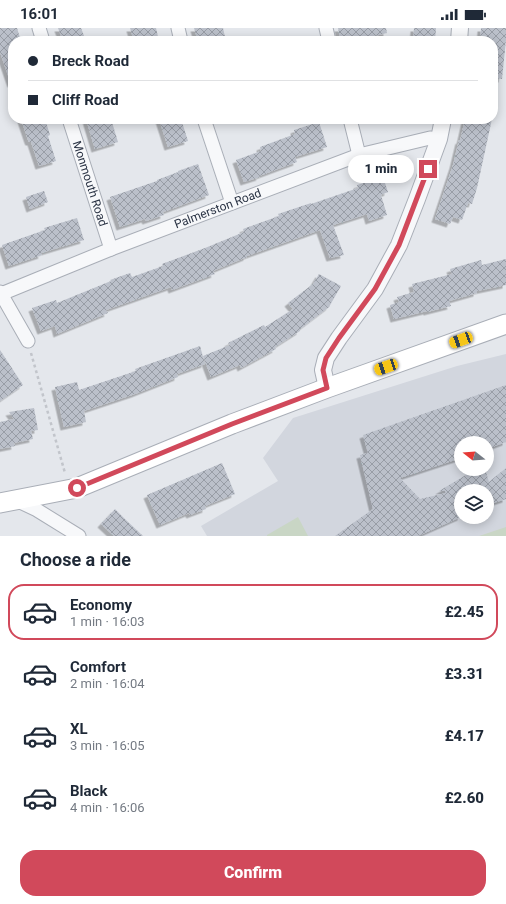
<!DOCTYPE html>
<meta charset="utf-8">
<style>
body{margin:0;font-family:Roboto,sans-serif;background:#f6f6f7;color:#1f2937;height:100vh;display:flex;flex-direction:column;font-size:15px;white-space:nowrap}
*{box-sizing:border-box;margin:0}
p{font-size:13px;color:#747a83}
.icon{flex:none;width:22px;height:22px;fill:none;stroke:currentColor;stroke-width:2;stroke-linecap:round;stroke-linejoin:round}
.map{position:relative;height:508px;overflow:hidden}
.drawer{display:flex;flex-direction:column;background:#fff;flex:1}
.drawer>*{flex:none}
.banner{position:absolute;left:8px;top:8px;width:490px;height:88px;border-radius:16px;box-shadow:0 2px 10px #0003;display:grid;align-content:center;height:88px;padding:0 20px;background:#fff}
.needle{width:26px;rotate:287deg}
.buttons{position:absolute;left:454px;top:408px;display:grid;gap:8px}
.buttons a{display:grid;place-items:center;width:40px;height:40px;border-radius:50%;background:#fff;box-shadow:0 2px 10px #0003;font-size:20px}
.end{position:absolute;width:18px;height:18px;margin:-9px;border:5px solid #d1495b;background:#fff;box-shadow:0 0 0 2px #fff}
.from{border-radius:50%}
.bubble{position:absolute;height:28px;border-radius:14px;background:#fff;box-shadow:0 2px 10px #0003;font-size:13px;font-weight:800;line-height:28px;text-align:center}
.car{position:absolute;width:12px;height:24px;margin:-12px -6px;border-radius:5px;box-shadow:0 0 3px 1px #0007;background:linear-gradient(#f5c518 24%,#345 0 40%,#f5c518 0 76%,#345 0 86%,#f5c518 0)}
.banner b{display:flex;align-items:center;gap:14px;height:38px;font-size:15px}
.banner b+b{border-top:1px solid #e0e1e3}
.banner i{width:10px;height:10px;background:#1f2937}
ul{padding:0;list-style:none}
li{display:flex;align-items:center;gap:12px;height:56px;margin:0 8px 6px;padding:0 12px;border:2px solid transparent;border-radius:16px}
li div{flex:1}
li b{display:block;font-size:15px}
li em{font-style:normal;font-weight:800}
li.current{border-color:#d1495b}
li>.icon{width:36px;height:36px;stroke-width:1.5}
h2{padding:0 20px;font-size:18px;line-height:48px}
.primary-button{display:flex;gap:8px;margin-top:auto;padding:8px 20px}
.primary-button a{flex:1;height:46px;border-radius:16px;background:#d1495b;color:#fff;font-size:16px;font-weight:800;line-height:46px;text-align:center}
.status{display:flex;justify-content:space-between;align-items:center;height:28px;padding:0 20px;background:#fff;direction:ltr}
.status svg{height:11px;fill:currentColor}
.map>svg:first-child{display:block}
.built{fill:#d2d6de;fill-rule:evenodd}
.pitch{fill:#c9d6c5}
.building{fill:url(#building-cross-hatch);filter:url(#shadow)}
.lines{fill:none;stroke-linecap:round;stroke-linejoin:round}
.minor-casing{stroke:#a9aeb7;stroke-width:15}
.tertiary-casing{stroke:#a9aeb7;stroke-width:18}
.secondary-casing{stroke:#a9aeb7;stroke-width:21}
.path{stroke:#c2c5cb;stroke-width:2.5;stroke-dasharray:3 3;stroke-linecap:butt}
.minor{stroke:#f7f8fa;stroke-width:13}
.tertiary{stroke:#f7f8fa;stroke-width:16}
.secondary{stroke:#fff;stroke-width:19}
.route{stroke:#d1495b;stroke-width:5}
.labels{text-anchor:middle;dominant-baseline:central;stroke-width:3.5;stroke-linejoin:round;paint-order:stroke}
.street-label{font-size:12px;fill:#2b3445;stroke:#f4f6f9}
</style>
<div class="status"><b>16:01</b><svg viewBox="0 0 49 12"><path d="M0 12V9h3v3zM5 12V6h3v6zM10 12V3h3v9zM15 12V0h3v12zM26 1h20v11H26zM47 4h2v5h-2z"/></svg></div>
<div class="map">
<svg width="506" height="508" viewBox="0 0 506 508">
<defs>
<pattern id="building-cross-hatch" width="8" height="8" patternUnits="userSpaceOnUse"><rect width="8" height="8" fill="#bbc0ca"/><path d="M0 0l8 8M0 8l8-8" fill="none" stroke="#989da6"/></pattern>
<filter id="shadow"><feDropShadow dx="-3.5" dy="3.5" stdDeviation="0" flood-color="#0004"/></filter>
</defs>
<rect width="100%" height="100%" fill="#e4e7ec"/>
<path class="built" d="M506,326V508H207L201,498L278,453L263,430L293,390L457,338ZM461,415H487V441H461ZM461,463H487V489H461Z"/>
<g class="pitch">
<path d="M298,489L308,508H267V507Z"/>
<path d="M506,499V508H479Z"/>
</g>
<g class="building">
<path d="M0,0H17L21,13H13V55L11,56L0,24Z"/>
<path d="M58,0H81L86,13H63Z"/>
<path d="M130,0H156L159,13H134Z"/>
<path d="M194,0H223L226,13H198Z"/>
<path d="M338,0H386L387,5L353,13H341Z"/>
<path d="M414,0H436L435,13H413Z"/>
<path d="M481,0H506V12L502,51L493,50V13H480Z"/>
<path d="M21,91H45L50,107L48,108L56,133L39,138L31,114H29L28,112Z"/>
<path d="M86,91H111L118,114L95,121Z"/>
<path d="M159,91H181L188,113L168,119Z"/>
<path d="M465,91H492L477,160L472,176L468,175L462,192L453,189L450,196L435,191L453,137L459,112L460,113Z"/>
<path d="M319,94L327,119L295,129L297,134L259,148L260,149L244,154L236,132L261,123L260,119L295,106L294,102Z"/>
<path d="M198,136L209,167L163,184L164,187L146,193L145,191L120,199L110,169L157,153V152L178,144V143Z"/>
<path d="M383,149L388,164L381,167L387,187L369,193L367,186L333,197L344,227L330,230L320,202L247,228V229L213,243L215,246L172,262L171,259L106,282L108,285L57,306L55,298L41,303L32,280L56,272L57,275L111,253L110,252L130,245L132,249L163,238L162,236L205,220L244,204L243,201L279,188L278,186L311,175V176L358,160L357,157Z"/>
<path d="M44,163L48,174L30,181L26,169Z"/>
<path d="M77,190L84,212L41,225L42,227L9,238L2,217L45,202L44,200Z"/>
<path d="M506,231V257L477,263V265L449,273L451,278L427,284V283L394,291L390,277L399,274L397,269L414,264L412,256L452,246L450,241L481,232L482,237Z"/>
<path d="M319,246L341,258L329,279L300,301V303L275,319L276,321L241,340L240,337L211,349L203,328L230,317L228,315L264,297L265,299L293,281L288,275L313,256Z"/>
<path d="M200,318L205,336L177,346L178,349L135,366L84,383L86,394L64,399L55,359L77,354L79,362L136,343L135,341Z"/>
<path d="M0,322L23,357L0,373Z"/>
<path d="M506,357V414L487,421V415H461V430L400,450L420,471L446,465L445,463H439L476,441H485L489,454L506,440V471L487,477V463H461V489L418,508H335L373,481L360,427L368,425L363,407Z"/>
<path d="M34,380L38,402L31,403L33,411L14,415L15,418L0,421V394L14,391L9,384Z"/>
<path d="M222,435L235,466L205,478L206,481L190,487L189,485L160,497L147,467Z"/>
<path d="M115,481L126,492L143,508H114L101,496Z"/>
</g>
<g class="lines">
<defs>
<g id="minor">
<path d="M39,0L43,13"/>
<path d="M178,0L181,13"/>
<path d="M326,0L329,13"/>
<path id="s1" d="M69,91L111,221"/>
<path d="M204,91L232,175"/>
<path d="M350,91L359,127"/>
<path d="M0,264L28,313"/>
<path id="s2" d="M1,266L111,221L359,127L430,110L439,111"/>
<path d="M16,472L37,482L79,508"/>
</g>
<g id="tertiary">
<path d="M459,13L460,0"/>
<path d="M327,360L323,342L326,330L339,310L375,261L399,217L417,171L439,111L443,91"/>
</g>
<path id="secondary" d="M0,475L77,460L232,396L327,360L506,296"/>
</defs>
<use href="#minor" class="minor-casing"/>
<use href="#tertiary" class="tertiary-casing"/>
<use href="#secondary" class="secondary-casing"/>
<path class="path" d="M31,325L65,445"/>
<use href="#minor" class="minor"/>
<use href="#tertiary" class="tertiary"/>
<use href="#secondary" class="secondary"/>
</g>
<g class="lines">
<path class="route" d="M77,460L232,396L327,360L323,342L326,330L339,310L375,261L399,217L428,141"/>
</g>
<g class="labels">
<g class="street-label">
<text stroke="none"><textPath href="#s1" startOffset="68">Monmouth Road</textPath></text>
<text stroke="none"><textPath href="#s2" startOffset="233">Palmerston Road</textPath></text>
</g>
</g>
</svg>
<div class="buttons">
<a><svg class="needle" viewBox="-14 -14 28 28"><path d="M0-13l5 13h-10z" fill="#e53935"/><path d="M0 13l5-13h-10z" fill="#747a83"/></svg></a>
<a><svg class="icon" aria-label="layers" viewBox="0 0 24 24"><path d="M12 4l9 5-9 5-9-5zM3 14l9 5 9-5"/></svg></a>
</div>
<i class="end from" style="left:77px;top:460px"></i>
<i class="end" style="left:428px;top:141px"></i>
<div class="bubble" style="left:348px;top:127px;width:66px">1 min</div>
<i class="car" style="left:461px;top:312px;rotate:250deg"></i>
<i class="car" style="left:386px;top:339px;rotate:251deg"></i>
<div class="banner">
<b><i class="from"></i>Breck Road</b>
<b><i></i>Cliff Road</b>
</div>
</div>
<section class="drawer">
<h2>Choose a ride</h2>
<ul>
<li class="current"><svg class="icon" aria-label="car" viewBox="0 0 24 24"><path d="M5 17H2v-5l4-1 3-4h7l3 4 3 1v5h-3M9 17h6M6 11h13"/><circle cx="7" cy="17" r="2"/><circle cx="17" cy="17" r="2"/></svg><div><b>Economy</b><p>1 min · 16:03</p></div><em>£2.45</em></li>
<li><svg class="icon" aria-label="car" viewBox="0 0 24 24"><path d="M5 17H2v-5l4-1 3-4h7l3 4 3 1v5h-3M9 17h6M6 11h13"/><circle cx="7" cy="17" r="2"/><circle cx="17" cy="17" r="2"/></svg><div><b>Comfort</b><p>2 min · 16:04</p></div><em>£3.31</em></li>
<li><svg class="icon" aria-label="car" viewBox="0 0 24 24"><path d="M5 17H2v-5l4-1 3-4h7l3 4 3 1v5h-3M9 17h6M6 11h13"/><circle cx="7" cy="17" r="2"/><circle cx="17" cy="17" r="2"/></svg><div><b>XL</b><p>3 min · 16:05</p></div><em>£4.17</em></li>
<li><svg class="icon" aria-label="car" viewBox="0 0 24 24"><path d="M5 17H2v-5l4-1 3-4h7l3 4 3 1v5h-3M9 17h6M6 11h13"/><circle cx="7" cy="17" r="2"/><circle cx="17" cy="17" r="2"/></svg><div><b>Black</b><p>4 min · 16:06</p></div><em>£2.60</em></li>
</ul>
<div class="primary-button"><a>Confirm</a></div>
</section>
